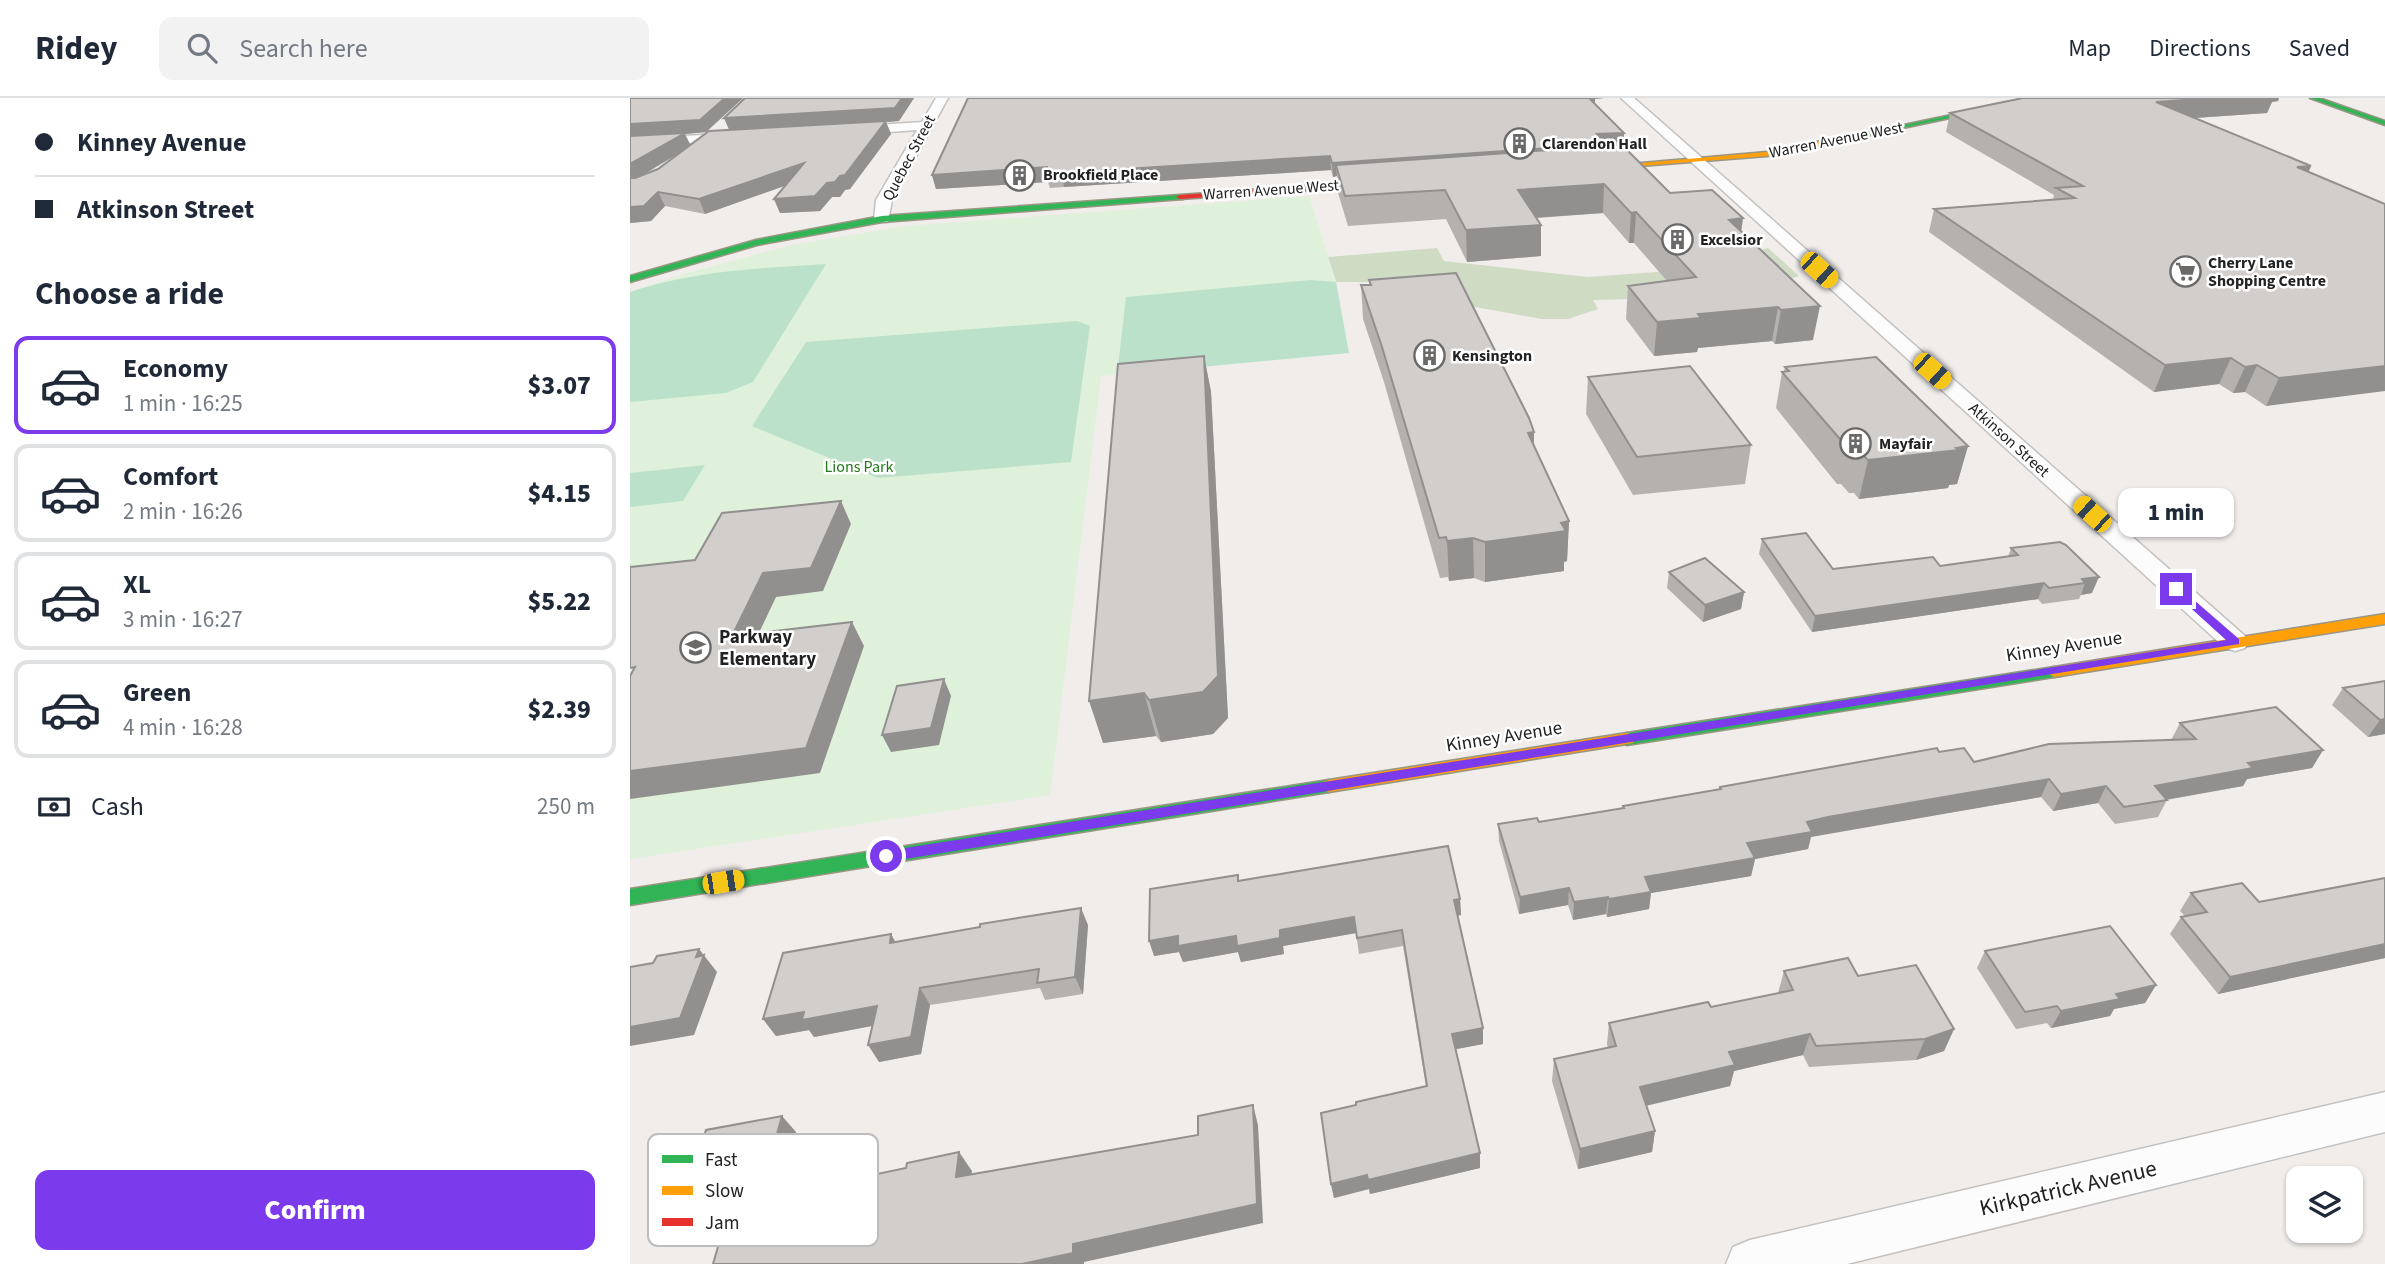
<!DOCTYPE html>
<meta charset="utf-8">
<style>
body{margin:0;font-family:"Source Sans 3",sans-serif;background:#f2f2f3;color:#1f2937;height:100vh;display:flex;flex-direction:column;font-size:26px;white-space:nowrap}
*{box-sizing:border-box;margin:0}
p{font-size:23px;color:#747a83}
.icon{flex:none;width:38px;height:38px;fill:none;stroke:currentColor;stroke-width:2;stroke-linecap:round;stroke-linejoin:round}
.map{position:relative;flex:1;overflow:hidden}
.details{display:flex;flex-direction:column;background:#fff;width:630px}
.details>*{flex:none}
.banner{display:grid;align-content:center;height:154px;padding:0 35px;background:#fff}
.buttons{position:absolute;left:1656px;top:1068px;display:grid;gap:14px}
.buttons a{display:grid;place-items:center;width:77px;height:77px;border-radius:14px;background:#fff;box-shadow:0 2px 5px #0004;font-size:35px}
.end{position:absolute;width:32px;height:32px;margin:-16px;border:9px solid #7c3aed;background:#fff;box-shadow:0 0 0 4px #fff}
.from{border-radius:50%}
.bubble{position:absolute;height:49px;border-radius:14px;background:#fff;box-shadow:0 2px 5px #0004;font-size:23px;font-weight:800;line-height:49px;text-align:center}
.car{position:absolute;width:21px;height:42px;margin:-21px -10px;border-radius:9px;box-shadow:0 0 5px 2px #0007;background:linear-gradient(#f5c518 24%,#345 0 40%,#f5c518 0 76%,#345 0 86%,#f5c518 0)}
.banner b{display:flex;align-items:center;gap:24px;height:66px;font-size:26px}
.banner b+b{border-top:2px solid #e0e1e3}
.banner i{width:18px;height:18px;background:#1f2937}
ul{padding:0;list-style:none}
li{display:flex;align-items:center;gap:21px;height:98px;margin:0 14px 10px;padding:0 21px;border:4px solid #e0e1e3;border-radius:14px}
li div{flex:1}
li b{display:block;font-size:26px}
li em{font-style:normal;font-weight:800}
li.current{border-color:#7c3aed}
li>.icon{width:63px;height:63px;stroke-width:1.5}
h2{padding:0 35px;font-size:32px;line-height:84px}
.pay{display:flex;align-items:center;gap:18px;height:77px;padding:0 35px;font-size:26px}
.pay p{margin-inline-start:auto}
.cta{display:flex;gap:14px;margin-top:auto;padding:14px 35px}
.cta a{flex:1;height:80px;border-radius:14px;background:#7c3aed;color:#fff;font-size:28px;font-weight:800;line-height:80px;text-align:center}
header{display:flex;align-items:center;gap:42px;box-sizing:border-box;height:98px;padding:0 35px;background:#fff;border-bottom:2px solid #e0e1e3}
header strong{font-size:33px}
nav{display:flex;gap:38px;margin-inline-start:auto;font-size:24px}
.search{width:490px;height:63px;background:#f2f2f3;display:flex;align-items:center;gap:18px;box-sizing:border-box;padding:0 24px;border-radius:14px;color:#747a83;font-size:26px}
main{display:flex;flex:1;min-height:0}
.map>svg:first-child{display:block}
.forest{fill:#d0dbc3}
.park{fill:#dff1da}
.pitch{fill:#bce1cb}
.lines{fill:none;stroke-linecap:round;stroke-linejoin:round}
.street-casing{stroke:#c3c2c1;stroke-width:3}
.fast-casing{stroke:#999784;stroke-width:3}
.slow-casing{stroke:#999784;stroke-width:3}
.jam-casing{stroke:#999784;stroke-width:3}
.street{fill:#fdfcfc;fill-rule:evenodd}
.fast{fill:#30b455;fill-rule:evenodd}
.slow{fill:#ff9f0a;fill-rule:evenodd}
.jam{fill:#e5322d;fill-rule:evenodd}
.wall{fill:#b4b1af;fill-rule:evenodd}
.shaded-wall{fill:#92908f}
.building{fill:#d1cecc;stroke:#92908f;stroke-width:2}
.route{fill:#7c3aed}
.labels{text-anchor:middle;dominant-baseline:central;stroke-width:5;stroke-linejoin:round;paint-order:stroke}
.far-street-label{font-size:16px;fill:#222;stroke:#fff}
.far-poi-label{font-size:16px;font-weight:bold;fill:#222;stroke:#fff;text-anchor:start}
.far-park-label{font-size:16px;fill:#207818;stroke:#fff}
.poi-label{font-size:19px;font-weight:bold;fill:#222;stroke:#fff;text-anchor:start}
.street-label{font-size:19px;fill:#222;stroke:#fff}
.near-street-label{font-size:23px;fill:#222;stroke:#fff}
.key{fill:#fff;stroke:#bdbdbd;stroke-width:2}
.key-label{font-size:19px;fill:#222}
</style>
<header>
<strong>Ridey</strong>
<div class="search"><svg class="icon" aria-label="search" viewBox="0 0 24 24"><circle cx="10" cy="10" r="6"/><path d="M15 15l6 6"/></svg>Search here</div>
<nav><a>Map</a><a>Directions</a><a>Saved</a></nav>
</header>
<main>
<section class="details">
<div class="banner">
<b><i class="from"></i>Kinney Avenue</b>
<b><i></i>Atkinson Street</b>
</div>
<h2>Choose a ride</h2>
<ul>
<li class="current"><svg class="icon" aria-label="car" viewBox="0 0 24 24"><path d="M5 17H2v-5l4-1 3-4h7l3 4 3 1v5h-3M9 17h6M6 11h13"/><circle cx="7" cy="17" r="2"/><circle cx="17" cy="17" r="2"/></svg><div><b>Economy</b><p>1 min · 16:25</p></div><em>$3.07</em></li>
<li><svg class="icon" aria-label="car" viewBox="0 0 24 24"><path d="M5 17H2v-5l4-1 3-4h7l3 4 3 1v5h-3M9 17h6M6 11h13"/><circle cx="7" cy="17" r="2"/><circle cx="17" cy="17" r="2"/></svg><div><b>Comfort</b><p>2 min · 16:26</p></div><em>$4.15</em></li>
<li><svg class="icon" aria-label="car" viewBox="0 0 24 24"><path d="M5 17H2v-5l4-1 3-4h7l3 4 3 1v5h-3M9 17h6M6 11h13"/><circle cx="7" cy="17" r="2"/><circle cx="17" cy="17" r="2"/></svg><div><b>XL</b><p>3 min · 16:27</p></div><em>$5.22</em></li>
<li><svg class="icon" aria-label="car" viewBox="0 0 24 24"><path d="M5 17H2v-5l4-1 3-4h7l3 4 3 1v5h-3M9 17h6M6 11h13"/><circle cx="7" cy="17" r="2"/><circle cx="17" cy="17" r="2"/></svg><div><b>Green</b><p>4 min · 16:28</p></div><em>$2.39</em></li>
</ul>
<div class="pay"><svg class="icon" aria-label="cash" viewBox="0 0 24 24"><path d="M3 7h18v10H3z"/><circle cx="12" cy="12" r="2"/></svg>Cash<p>250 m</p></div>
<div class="cta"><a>Confirm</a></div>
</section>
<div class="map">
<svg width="1755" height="1166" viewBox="0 0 1755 1166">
<rect width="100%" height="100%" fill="#f0edeb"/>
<path class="forest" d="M807,150L814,163L958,179L1054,172L1138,150L1169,178L1109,198L963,202L968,211L938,221H912L845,209L741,184H706L698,159Z"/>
<path class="park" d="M679,98L706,184L719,255L471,278L420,697L0,761V194L54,176L162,147L275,128Z"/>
<g class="pitch">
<path d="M196,166L123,284L96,295L0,304V194C62,173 131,170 196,166Z"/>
<path d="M681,182L706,184L719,255L487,277L496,199Z"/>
<path d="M447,223L460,228L441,364L248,380L122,328L176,244Z"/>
<path d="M75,367L53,403L0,409V375Z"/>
</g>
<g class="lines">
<defs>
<g id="street">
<path d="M306,0H318L262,102L258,124H246L244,121L246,102L287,32L217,37L210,33L217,29L292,24Z"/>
<path d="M991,0H1004L1615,538L1619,544L1615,550L1605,553L1595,550Z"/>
<path d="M108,35L115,39L113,42L0,49V41Z"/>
<path d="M1755,994V1034L1217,1166H1096L1103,1149L1120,1142Z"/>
</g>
<g id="fast">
<path d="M1402,0H1414L1202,45L1198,43Z"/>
<path d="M1680,0H1689L1755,23V27Z"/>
<path d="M550,97L553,101L252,124L127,147L0,184V178L126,142L252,118Z"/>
<path d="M1424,569L1430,570L1432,574L1430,578L997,647L991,645L989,641L991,637L997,635Z"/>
<path d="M699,682L705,684L708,688L705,692L699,694L0,807V791Z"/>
</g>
<g id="slow">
<path d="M1202,41L1205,45L1137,58L959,72L955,70L1137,54Z"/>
<path d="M1755,516V526L1424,579L1416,574L1424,569Z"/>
<path d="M997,635L1003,637L1005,641L1003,645L699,694L693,692L690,688L693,684L699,682Z"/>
</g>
<path id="jam" d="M759,82L762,86L550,101L546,99L550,97Z"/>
</defs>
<use href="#street" class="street-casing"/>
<use href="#fast" class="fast-casing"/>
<use href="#slow" class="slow-casing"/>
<use href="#jam" class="jam-casing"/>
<use href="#street" class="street"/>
<use href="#fast" class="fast"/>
<use href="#slow" class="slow"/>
<use href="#jam" class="jam"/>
</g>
<g class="wall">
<path d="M0,0H113L76,34L55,36L60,47L79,33L99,32L94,20L115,0H284L269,23L256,24L261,36L220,91L215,92L210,99H202L190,113L150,115L144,101L155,88L75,116L35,108L21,123L0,125ZM52,53L28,71L11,78Z"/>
<path d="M338,0H974L965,1V6L994,35L993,48L1040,95L1111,133L1183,242L1145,246L1142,243L1068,250L1067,254L1024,258L996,221L998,188L1037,183L1004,145H999L973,115L907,120L911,127V158L837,164L816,121L718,128L708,95L707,78L703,79L701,72L434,89L420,90L418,84L306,91L302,77Z"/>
<path d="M1393,0H1649L1648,3L1642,4L1637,15L1565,20L1681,68L1678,74L1755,106L1636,308L1615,294L1603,295L1589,286L1524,294L1299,134L1304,111L1423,102L1424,97L1316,34L1320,15Z"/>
<path d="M739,182L904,334V347L939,423L937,463L934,464V473L855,484L844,480L819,483L818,479L810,480L754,284L733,221L731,187H740Z"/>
<path d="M574,258L581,294L598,620L583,636L531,644L526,638L473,645Z"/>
<path d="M1155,269L1338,348L1327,386L1319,387L1318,390L1229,401L1224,395H1219L1211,386H1207L1146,310L1152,274L1154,273Z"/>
<path d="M958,279L1121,347L1115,386L1003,397L956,316Z"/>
<path d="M1132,441L1203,471L1310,468L1378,459L1381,450L1430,444L1462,495L1451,497L1449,501L1412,506L1408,501L1182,534L1129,456Z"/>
<path d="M1039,474L1114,494L1111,511L1073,524L1037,490Z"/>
<path d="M1755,583V636L1738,639L1702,607L1713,590Z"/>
<path d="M1550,625L1693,652L1682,670L1617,681L1613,688L1537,702L1528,719L1485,726L1468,705L1423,713L1411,699L1193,736L1181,739L1178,751L1125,761L1121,778L1021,795L1019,811L977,819L976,816L943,822L938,807L889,816L869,743L868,726L909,724L993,710V708L1089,691L1090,689L1309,654L1344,664L1541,642Z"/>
<path d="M608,777L609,783L830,801L831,817L827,818L853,930V946L825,951L850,1055V1070L740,1096L739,1091L704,1100L701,1086L726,1007L796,988L773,848L729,856L726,835L653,848L654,856L611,864L608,854L553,864L549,854L524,858Z"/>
<path d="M1755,780V860L1588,896L1540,836L1551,819L1555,818L1550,813L1561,795L1629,804Z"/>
<path d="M458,827L453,896L415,902L410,890L300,907L291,956L249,964L242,928L184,939L179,932L146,938L133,921L261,836L265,844Z"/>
<path d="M1355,853L1526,887L1515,905L1484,911L1480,918L1421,930L1417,925L1386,931L1347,870Z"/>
<path d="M1154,873L1228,878L1324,931L1314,953L1286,962L1179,969L1173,957L1104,973L1100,988L1016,1007L1025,1033L1022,1054L948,1071L922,983L924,961L978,950L977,946L979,925L1081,909L1148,895Z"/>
</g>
<g class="shaded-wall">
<path d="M95,0H113L76,34L55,36L61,48L1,84L0,94V26Z"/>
<path d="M272,0H284L269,23L256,24L261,36L220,91L215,92L210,99H202L190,113L150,115L144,101L197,85L210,78L100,33L94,20Z"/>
<path d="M955,0H974L965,1V8Z"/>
<path d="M1583,0H1649L1648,3L1642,4L1637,15L1520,23L1526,4Z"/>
<path d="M994,35L993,48L706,67L707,78L703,79L702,65L967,36Z"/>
<path d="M700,58L701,72L434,89L431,75Z"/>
<path d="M174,65L179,79L75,116L69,101Z"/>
<path d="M1681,68L1672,89L1667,69Z"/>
<path d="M417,69L416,76L418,84L306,91L302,77Z"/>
<path d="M974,86L973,115L888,121V92Z"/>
<path d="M28,94L35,108L21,123L0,125V109Z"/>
<path d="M1006,114L1004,145H999L1001,115Z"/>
<path d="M1113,120L1109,151L1099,122Z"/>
<path d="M911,127V158L837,164L836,132Z"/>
<path d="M1190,208L1183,242L1145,246L1151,212Z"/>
<path d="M1148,209L1142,243L1068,250L1067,254L1024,258L1027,224L1068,216Z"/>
<path d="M574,258L581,294L598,620L583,636L531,644L519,602Z"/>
<path d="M1601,260L1589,286L1524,294L1535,267Z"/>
<path d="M1627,267L1615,294L1603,295L1615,269Z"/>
<path d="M1755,268V293L1636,308L1649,280Z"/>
<path d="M904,334L903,372L898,335Z"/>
<path d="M1338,348L1327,386L1319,387L1318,390L1229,401L1238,362Z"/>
<path d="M211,403L221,426L193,493L146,499L116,562L102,538L133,475Z"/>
<path d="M939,423L937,463L934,464V473L855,484V444Z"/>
<path d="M843,440L844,480L819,483L817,443Z"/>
<path d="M1469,479L1462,495L1451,497L1455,485L1452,481Z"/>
<path d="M1414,485L1408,501L1182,534L1185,518Z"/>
<path d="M1114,494L1111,511L1073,524L1075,507Z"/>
<path d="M222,524L234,548L190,675L0,701V673Z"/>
<path d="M314,581L321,598L309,647L261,654L252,637Z"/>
<path d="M514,595L526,638L473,645L459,603Z"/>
<path d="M1755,621V636L1738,639L1750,622Z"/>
<path d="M1693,652L1682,670L1617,681L1613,688L1516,705L1525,688L1618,665Z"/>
<path d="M1419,681L1411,699L1181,739L1178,751L1125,761L1121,778L1021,795L1019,811L977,819L979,801L1015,779L1117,745L1177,724L1198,719Z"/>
<path d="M1476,688L1468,705L1423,713L1431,696Z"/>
<path d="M939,790L938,807L889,816L890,799Z"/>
<path d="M978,799L976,816L943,822L944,804Z"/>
<path d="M830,801L831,817L825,818L824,802Z"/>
<path d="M451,810L458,827L453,896L445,879Z"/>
<path d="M724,819L726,835L653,848L654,856L611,864L608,854L553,864L549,854L524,858L519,843L548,838H606L650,832Z"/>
<path d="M261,836L271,854L260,845Z"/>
<path d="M1755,846V860L1588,896L1600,879Z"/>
<path d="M69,851L87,874L64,937L0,948V929L66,859Z"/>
<path d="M1526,887L1515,905L1484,911L1480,918L1421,930L1431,913L1486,896Z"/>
<path d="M290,890L300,907L291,956L249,964L238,947Z"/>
<path d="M247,908L257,925L184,939L179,932L146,938L133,921L174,914Z"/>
<path d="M853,930V946L822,952V936Z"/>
<path d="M1324,931L1314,953L1286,962L1295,941Z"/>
<path d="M1180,936L1173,957L1104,973L1100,988L1007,1010L1010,989L1099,954Z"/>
<path d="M623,1007L628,1027L633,1125L454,1164V1166H392L443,1146Z"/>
<path d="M152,1018L166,1034L148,1102L69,1118L53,1102Z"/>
<path d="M1025,1033L1022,1054L948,1071L950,1051Z"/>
<path d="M329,1054L342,1073L339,1098L326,1079Z"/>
<path d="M850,1055V1070L740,1096L739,1091L704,1100L701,1086L737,1077Z"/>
</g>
<g class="building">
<path d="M0,0H95L70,22L0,26Z"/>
<path d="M115,0H272L265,10L94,20Z"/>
<path d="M338,0H959L994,35L967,36L977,46L702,65L700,58L431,75L416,76L417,69L302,77Z"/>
<path d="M1393,0H1583L1526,4L1681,68L1667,69L1755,106V268L1649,280L1627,267L1615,269L1601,260L1535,267L1304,111L1445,100L1426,90L1453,88L1320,15Z"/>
<path d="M256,23L215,77L210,78L205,84L197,85L185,98L144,101L174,65L69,101L28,94L14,108L0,109V80H5L28,71L79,33Z"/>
<path d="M55,35L0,66V38Z"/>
<path d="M992,47L1040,95L1082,92L1113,120L1099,122L1190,208L1151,212L1148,209L1068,216L1071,220L1027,224L998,188L1066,179L1006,114L1001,115L974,86L888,92L911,127L836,132L815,92L715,98L706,67Z"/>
<path d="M826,175L899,320L904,334L898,335L939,423L931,425L936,433L855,444L843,440L817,443L816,439L809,440L752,249L731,187H741L739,182Z"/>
<path d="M574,258L588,578L573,594L519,602L514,595L459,603L488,266Z"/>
<path d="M1246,259L1338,348L1326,350L1329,352L1238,362L1232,356L1228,357L1219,347L1216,348L1152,274L1159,273L1155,269Z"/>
<path d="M1060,268L1121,347L1007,359L958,279Z"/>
<path d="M211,403L181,470L133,475L102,538L222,524L176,650L0,673V578L5,569L0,570V469L65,462L92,415Z"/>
<path d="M1176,435L1203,471L1303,459L1310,468L1388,457L1381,450L1430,444L1436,447L1469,479L1452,481L1455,485L1419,490L1414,485L1185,518L1132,441Z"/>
<path d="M1075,460L1114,494L1075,507L1039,474Z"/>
<path d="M314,581L301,630L252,637L267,588Z"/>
<path d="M1755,583V621L1750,622L1713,590Z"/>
<path d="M1646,609L1693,652L1618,665L1623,670L1525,688L1537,702L1494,709L1476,688L1431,696L1419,681L1198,719L1177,724L1182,734L1117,745L1125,760L1015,779L1021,794L979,801L978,799L944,804L939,790L890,799L868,726L907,720L909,724L994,710L993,708L1091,691L1090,689L1307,650L1309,654L1334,650L1344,664L1419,646L1566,641L1550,625Z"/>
<path d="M818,748L830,801L824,802L853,930L822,936L850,1055L738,1082L737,1077L701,1086L691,1015L726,1007V1004L797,988L772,832L727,840L724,819L650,832V840L607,848L606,838L548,848V838L519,843L520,791L608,777V783Z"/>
<path d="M1755,780V846L1600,879L1551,819L1577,814L1561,795L1612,785L1629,804Z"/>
<path d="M451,810L445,879L407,885L409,871L290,890L281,939L238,947L247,908L172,922L174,914L133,921L153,855L261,836L260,845L350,829V826Z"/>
<path d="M1480,828L1526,887L1486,896L1490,901L1431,913L1427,908L1395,914L1355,853Z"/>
<path d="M69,851L66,859L74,857L50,920L0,929V869L23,865L27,858Z"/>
<path d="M1218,860L1228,878L1286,867L1324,931L1295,941L1186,948L1180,936L1099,954L1105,967L1010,989L1025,1033L950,1051L924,961L986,948L979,925L1078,904L1081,909L1163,892L1154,873Z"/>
<path d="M623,1007L627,1106L443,1146V1155L392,1166H83L100,1107L276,1070L277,1065L329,1054L326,1079L568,1037V1018Z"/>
<path d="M152,1018L133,1086L53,1102L76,1032Z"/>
</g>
<path class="route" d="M1542,489H1549L1609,541V546L256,764L250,758L256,753L1596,542L1542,493Z"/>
<defs>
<symbol id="building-ring" viewBox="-11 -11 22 22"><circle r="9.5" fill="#fff" stroke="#6a6968" stroke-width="1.5"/><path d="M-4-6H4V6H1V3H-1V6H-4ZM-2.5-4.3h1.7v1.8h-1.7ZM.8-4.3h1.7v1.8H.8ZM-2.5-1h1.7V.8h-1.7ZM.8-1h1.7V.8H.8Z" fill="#6a6968"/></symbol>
<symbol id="supermarket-ring" viewBox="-11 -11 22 22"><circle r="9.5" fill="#fff" stroke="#6a6968" stroke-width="1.5"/><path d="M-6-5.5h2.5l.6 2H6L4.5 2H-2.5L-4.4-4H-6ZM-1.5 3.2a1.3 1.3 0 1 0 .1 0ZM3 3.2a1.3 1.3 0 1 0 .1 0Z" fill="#6a6968"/></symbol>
<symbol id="school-ring" viewBox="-11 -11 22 22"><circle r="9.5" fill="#fff" stroke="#6a6968" stroke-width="1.5"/><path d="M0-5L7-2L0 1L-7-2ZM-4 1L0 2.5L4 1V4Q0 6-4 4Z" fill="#6a6968"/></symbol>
</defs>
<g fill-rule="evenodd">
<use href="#building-ring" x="872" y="28" width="35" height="35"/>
<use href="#building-ring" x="372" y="60" width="35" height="35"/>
<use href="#building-ring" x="1030" y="124" width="35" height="35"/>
<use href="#supermarket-ring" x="1538" y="156" width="35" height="35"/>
<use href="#building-ring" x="782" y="240" width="35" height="35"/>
<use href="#building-ring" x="1208" y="328" width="35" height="35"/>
<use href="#school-ring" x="48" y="532" width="35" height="35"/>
</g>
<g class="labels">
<g class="far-street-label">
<text transform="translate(1206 42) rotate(-11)">Warren Avenue West</text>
<text transform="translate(279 60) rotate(-62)">Quebec Street</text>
<text transform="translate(641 92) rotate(-4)">Warren Avenue West</text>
<text transform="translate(1379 342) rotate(42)">Atkinson Street</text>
</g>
<g class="far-poi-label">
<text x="912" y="46">Clarendon Hall</text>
<text x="413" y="77">Brookfield Place</text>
<text x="1070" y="142">Excelsior</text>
<text x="1578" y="165">Cherry Lane<tspan x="1578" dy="18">Shopping Centre</tspan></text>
<text x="822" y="258">Kensington</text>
<text x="1249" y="346">Mayfair</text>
</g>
<g class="far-park-label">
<text x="229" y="369">Lions Park</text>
</g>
<g class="poi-label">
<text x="89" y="539">Parkway<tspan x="89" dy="22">Elementary</tspan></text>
</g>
<g class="street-label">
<text transform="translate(1434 549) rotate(-9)">Kinney Avenue</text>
<text transform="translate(874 639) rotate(-9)">Kinney Avenue</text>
</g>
<g class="near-street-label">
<text transform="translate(1438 1090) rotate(-13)">Kirkpatrick Avenue</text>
</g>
</g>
<rect x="18" y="1036" width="230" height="112" rx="10" class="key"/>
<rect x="32" y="1057" width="31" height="8" fill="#30b455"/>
<rect x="32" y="1088" width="31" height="9" fill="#ff9f0a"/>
<rect x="32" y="1120" width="31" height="8" fill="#e5322d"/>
<g class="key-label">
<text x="75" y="1068">Fast</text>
<text x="75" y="1099">Slow</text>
<text x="75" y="1131">Jam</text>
</g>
</svg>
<div class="buttons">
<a><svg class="icon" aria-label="layers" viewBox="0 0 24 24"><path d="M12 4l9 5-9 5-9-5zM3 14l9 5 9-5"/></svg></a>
</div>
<i class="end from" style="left:256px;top:758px"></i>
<i class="end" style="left:1546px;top:491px"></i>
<div class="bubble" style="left:1488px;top:390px;width:116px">1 min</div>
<i class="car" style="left:1189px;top:172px;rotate:132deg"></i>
<i class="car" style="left:1302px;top:273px;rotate:132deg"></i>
<i class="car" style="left:1462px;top:416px;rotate:312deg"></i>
<i class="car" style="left:93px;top:784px;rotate:81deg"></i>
</div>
</main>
